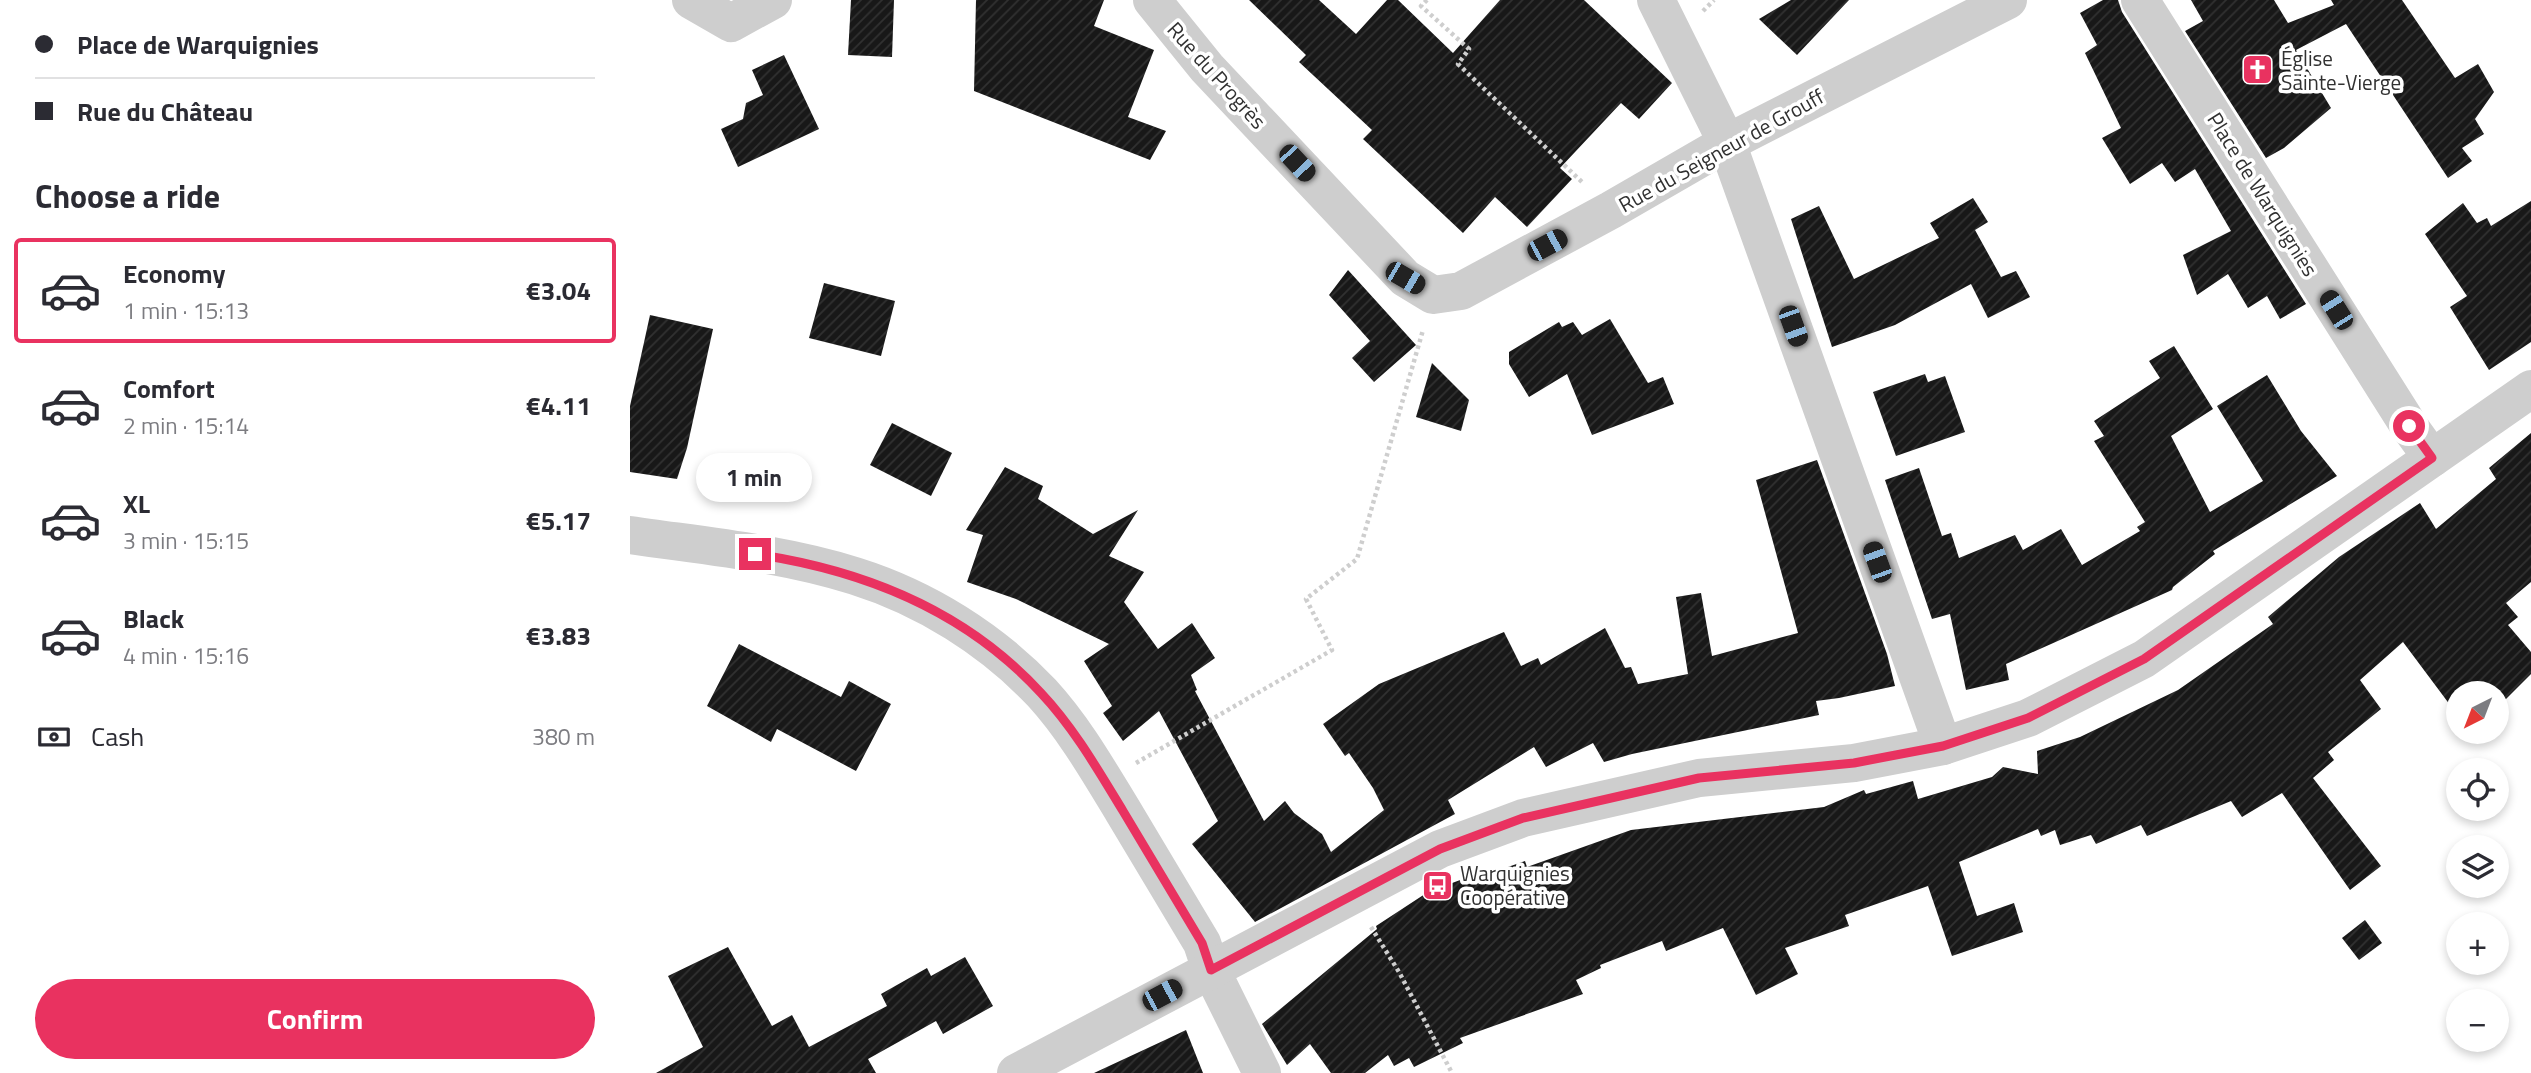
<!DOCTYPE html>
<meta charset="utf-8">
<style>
body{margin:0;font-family:"Titillium Web",sans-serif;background:#f7f7f7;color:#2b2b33;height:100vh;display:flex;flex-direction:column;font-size:26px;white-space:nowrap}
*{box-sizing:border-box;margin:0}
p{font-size:23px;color:#7c7c81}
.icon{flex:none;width:38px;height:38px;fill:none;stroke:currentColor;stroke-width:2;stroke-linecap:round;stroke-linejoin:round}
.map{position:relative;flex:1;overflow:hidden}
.drawer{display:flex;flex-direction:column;background:#fff;width:630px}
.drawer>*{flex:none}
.top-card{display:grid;align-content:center;height:154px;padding:0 35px;background:#fff}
.needle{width:46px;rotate:222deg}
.tools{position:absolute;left:1816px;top:681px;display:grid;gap:14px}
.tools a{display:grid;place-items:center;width:63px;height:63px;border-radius:50%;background:#fff;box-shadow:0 4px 10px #0003;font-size:35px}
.end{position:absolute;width:32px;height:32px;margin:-16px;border:9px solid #e93260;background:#fff;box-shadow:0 0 0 4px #fff}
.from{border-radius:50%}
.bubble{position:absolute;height:49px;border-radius:24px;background:#fff;box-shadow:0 4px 10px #0003;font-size:23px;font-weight:700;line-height:49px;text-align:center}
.car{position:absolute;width:21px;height:42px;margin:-21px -10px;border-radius:9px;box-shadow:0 0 5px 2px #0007;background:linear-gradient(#222 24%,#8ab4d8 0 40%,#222 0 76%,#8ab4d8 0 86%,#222 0)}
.top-card b{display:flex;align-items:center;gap:24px;height:66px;font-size:26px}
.top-card b+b{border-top:2px solid #e1e1e2}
.top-card i{width:18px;height:18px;background:#2b2b33}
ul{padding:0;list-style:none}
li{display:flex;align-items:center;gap:21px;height:105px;margin:0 14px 10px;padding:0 21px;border:4px solid transparent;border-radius:7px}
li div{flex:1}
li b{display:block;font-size:26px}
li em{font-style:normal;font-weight:700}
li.selected{border-color:#e93260}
li>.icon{width:63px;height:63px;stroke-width:1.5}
h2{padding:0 35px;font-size:32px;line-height:84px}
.pay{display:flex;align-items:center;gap:18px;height:77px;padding:0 35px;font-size:26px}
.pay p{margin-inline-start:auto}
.button{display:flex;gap:14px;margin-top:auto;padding:14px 35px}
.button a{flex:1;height:80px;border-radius:42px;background:#e93260;color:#fff;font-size:28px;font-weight:700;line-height:80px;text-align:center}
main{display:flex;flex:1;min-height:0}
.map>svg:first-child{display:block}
.building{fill:url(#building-hatch)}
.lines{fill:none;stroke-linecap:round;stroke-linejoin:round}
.path{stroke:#cecece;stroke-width:4.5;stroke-dasharray:3.5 3.5;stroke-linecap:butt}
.minor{stroke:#cecece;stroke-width:38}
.tertiary{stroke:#cecece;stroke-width:38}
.route{stroke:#e93260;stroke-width:9}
.labels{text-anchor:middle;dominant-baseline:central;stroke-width:7;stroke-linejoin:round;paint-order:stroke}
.poi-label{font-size:21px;fill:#313131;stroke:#fff;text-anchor:start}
.street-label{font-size:21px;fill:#313131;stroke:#fff}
</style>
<main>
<section class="drawer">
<div class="top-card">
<b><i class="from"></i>Place de Warquignies</b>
<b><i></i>Rue du Château</b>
</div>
<h2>Choose a ride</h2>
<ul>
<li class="selected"><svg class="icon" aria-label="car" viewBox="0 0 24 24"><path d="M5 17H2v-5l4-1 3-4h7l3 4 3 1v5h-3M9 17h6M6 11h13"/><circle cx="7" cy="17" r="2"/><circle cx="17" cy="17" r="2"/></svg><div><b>Economy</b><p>1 min · 15:13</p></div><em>€3.04</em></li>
<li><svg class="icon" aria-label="car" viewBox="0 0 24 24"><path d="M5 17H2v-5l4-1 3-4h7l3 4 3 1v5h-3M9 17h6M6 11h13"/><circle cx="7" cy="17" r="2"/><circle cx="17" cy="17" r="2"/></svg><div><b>Comfort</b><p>2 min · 15:14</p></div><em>€4.11</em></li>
<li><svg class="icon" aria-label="car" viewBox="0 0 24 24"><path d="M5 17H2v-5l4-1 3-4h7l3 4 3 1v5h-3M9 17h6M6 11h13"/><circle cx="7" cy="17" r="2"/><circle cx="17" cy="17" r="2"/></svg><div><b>XL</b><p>3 min · 15:15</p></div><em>€5.17</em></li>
<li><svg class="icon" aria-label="car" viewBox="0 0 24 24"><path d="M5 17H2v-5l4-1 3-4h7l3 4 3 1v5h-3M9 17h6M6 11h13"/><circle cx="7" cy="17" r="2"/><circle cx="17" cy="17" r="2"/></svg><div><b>Black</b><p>4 min · 15:16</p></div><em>€3.83</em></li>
</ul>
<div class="pay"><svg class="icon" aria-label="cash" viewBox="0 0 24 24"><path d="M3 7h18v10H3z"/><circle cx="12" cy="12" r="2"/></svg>Cash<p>380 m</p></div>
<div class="button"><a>Confirm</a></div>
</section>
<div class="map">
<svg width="1901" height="1073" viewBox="0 0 1901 1073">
<defs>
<pattern id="building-hatch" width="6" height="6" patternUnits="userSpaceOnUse" patternTransform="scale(1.75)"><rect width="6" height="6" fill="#181818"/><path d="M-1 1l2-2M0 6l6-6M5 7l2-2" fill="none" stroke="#313131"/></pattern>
</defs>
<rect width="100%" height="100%" fill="#fff"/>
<g class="building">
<path d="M221,0H264L262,57L218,55Z"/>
<path d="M346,0H474L464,26L524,50L498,117L536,131L520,160L344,91Z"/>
<path d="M619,0H689L726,34L757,0H768L823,53L870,0H954L1042,83L1009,119L991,103L930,168L942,179L897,227L865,197L833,233L733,139L742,130L669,62L676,55Z"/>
<path d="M1161,0H1219L1167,55L1129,19Z"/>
<path d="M1473,0H1488L1492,12L1676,304L1650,319L1637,296L1618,308L1598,274L1567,295L1553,255L1601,231L1565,169L1545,182L1532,163L1500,184L1472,138L1491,128L1455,53L1467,45L1450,13Z"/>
<path d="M1561,0H1644L1658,23L1704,5L1701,0H1772L1825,78L1848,64L1864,92L1845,119L1854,134L1832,148L1842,161L1818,178L1716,24L1666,50L1701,108L1654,148L1636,158L1555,31L1573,21Z"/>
<path d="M154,55L189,129L108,167L91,129L113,119L116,103L133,95L122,70Z"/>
<path d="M1343,198L1358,222L1345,230L1371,277L1386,271L1400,297L1358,318L1341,284L1265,325L1202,347L1161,219L1189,206L1224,279L1309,238L1300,223Z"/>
<path d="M1901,201V342L1859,370L1820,307L1837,296L1795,234L1833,203L1847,223L1857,218L1861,226Z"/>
<path d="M718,270L786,345L744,382L722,358L740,341L699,295Z"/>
<path d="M194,283L265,301L251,356L179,338Z"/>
<path d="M20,315L83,329L57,448L47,479L0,472V406Z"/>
<path d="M980,319L1018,383L1033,377L1044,404L962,435L937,374L899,397L879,364V352L929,322L932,327L943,322L952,335Z"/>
<path d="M1544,346L1583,409L1541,436L1580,512L1633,481L1587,406L1637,375L1671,431L1707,476L1583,551L1585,554L1543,587L1542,590L1376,664L1379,680L1336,690L1320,614L1302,619L1255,480L1289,468L1312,536L1321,533L1329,558L1385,535L1393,550L1431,529L1452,565L1510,531L1507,527L1515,522L1464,441L1474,436L1464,421L1530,378L1519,361Z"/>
<path d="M802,363L839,400L831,431L786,417Z"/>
<path d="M1295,374L1298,382L1315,376L1335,432L1266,456L1243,392Z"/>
<path d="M262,423L322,453L301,496L240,465Z"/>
<path d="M1901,433V582L1876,603L1888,617L1878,625L1901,652V674L1867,708V693H1829V717L1773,642L1730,680L1751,709L1698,752L1704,760L1683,778L1751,866L1720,890L1652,793L1612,817L1601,801L1517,836L1511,825L1466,844L1461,835L1430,845L1425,830L1411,836L1408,829L1329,862L1347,916L1384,903L1393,932L1322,956L1298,886L1215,915L1219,926L1155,948L1168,974L1126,995L1093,928L1036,951L1032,941L970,965L971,968L946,980L953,994L830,1038L833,1043L784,1067L779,1058L764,1066L758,1055L735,1073H701L680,1044L657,1065L632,1024L747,929L746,926L798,892L857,870L858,874L895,861L897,867L1001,830L1194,807L1234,790L1236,794L1283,781L1288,799L1362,777L1373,767L1408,774L1407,751L1450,737L1548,690L1643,624L1638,617L1709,557L1790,503L1806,529L1866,479L1859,468Z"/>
<path d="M1187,460L1257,654L1265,686L1209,698L1186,701L1189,715L1002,754L974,762L963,743L916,767L904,747L818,800L825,814L625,922L562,844L588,821L529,711L493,741L473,713L482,706L454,661L479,644L386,599L337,582L353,535L336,530L375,467L413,486L408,499L463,534L508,510L479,556L514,572L494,602L528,649L562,623L585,658L561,675L567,690L565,691L634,821L655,801L664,813L692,834L701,852L754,810L743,788L719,753L715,756L693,724L749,684L874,632L891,666L908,658L911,665L975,628L995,668L1001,667L1008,684L1058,674L1046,597L1071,593L1082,656L1168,633L1126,480Z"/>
<path d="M109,644L211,697L219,681L261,704L226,771L147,729L141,742L77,706Z"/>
<path d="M1735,920L1752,943L1729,960L1712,938Z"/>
<path d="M98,947L142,1026L162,1015L179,1047L257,1006L251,994L297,968L301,976L335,957L363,1006L313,1034L306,1021L238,1059L246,1073H26L73,1047L38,976Z"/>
<path d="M556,1030L573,1073H464L535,1040Z"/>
</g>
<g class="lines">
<g class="path">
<path d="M797,0L791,6L839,49L828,64L953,183"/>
<path d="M1073,11L1084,0"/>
<path d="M506,763L702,650L676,599L727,559L793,330"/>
<path d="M741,927L769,972L822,1073"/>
</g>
<g class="minor">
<path d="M61,0L101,23L143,0"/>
<path d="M522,0L577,68L775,278L803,295L831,291L981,210L1097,143L1378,0"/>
<path d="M1026,0L1097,143L1313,746"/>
<path d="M1510,0L1779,426L1802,458"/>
<path d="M581,970L632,1073"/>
</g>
<g class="tertiary">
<path d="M0,535C75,546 152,553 225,576C295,598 361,639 412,693C444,728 468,770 493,811C519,855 546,899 572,943L581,970"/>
<path d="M386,1073L810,849L893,818L1069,778L1224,763L1313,746L1398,718L1514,659L1901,389"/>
</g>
</g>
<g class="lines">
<path class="route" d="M125,554C233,570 336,611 411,693C444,728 468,770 493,811C519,855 546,899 572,943L581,970L810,849L893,818L1069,778L1224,763L1313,746L1398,718L1514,659L1802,458L1779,426"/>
</g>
<defs>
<symbol id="church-square" viewBox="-11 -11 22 22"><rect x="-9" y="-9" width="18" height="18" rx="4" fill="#e93260" stroke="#fff"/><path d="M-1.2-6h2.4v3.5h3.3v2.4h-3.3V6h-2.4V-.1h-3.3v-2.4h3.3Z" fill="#fff"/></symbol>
<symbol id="bus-square" viewBox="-11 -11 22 22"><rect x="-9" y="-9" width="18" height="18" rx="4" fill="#e93260" stroke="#fff"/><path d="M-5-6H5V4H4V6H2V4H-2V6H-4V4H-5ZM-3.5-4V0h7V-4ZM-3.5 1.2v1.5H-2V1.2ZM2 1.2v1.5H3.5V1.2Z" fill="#fff"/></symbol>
</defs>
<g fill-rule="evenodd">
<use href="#church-square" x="1610" y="52" width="35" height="35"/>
<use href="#bus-square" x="790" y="868" width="35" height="35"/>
</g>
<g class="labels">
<g class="poi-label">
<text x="1651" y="58">Église<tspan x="1651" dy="24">Sainte-Vierge</tspan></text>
<text x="830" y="873">Warquignies<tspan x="830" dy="24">Coopérative</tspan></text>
</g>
<g class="street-label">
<text transform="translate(587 75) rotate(48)">Rue du Progrès</text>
<text transform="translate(1091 150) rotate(-29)">Rue du Seigneur de Grouff</text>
<text transform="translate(1633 194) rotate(58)">Place de Warquignies</text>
</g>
</g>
</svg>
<div class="tools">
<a><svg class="needle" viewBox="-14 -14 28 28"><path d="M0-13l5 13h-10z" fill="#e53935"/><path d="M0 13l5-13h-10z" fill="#7c7c81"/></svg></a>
<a><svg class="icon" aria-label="locate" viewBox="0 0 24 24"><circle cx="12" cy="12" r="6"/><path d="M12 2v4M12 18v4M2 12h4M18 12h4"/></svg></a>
<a><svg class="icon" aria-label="layers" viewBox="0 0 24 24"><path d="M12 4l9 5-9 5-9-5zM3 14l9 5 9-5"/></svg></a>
<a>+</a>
<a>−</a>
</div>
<i class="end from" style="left:1779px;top:426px"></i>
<i class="end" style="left:125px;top:554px"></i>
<div class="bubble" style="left:66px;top:453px;width:116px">1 min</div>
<i class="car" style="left:667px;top:163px;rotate:137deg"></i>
<i class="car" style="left:917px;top:245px;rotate:62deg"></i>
<i class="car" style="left:775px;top:278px;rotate:120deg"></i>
<i class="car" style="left:1706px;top:310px;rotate:328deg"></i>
<i class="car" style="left:1163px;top:326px;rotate:160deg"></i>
<i class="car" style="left:1247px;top:562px;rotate:340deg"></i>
<i class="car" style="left:532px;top:995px;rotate:62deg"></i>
</div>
</main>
